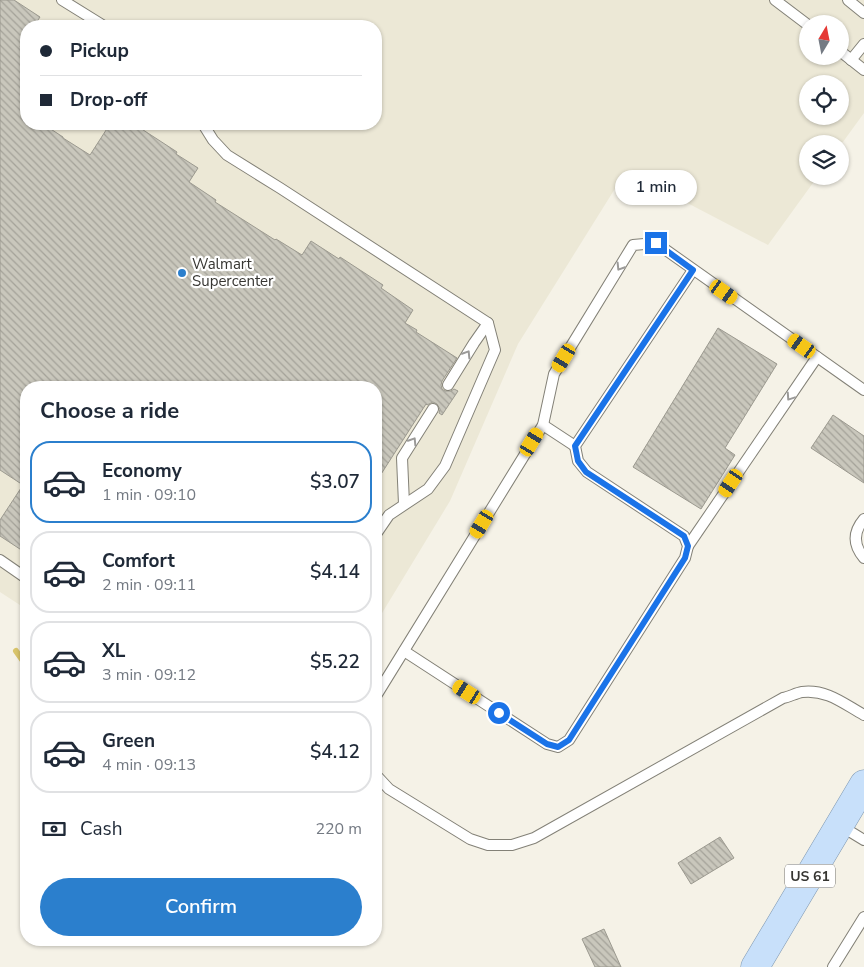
<!DOCTYPE html>
<meta charset="utf-8">
<style>
body{margin:0;font-family:"Nunito Sans",sans-serif;background:#f6f6f7;color:#1f2937;height:100vh;display:flex;flex-direction:column;font-size:19px;white-space:nowrap}
*{box-sizing:border-box;margin:0}
p{font-size:16px;color:#747a83}
.icon{flex:none;width:28px;height:28px;fill:none;stroke:currentColor;stroke-width:2;stroke-linecap:round;stroke-linejoin:round}
.map{position:relative;flex:1;overflow:hidden}
.sheet{position:absolute;left:20px;top:381px;width:362px;height:565px;display:flex;flex-direction:column;background:#fff;border-radius:20px;box-shadow:0 1px 4px #0004}
.sheet>*{flex:none}
.top-card{position:absolute;left:20px;top:20px;width:362px;height:110px;border-radius:20px;box-shadow:0 1px 4px #0004;display:grid;align-content:center;height:110px;padding:0 20px;background:#fff}
.needle{width:32px;rotate:10deg}
.controls{position:absolute;left:799px;top:15px;display:grid;gap:10px}
.controls a{display:grid;place-items:center;width:50px;height:50px;border-radius:50%;background:#fff;box-shadow:0 1px 4px #0004;font-size:25px}
.end{position:absolute;width:22px;height:22px;margin:-11px;border:6px solid #1a73e8;background:#fff;box-shadow:0 0 0 2px #fff}
.from{border-radius:50%}
.bubble{position:absolute;height:35px;border-radius:18px;background:#fff;box-shadow:0 1px 4px #0004;font-size:16px;font-weight:600;line-height:35px;text-align:center}
.car{position:absolute;width:15px;height:30px;margin:-15px -8px;border-radius:6px;box-shadow:0 0 4px 1px #0007;background:linear-gradient(#f5c518 24%,#345 0 40%,#f5c518 0 76%,#345 0 86%,#f5c518 0)}
.top-card b{display:flex;align-items:center;gap:18px;height:48px;font-size:19px}
.top-card b+b{border-top:1px solid #e0e1e3}
.top-card i{width:12px;height:12px;background:#1f2937}
ul{padding:0;list-style:none}
li{display:flex;align-items:center;gap:15px;height:82px;margin:0 10px 8px;padding:0 10px;border:2px solid #e0e1e3;border-radius:20px}
li div{flex:1}
li b{display:block;font-size:19px}
li em{font-style:normal;font-weight:600}
li.current{border-color:#2b7fcd}
li>.icon{width:45px;height:45px;stroke-width:1.5}
h2{padding:0 20px;font-size:22px;line-height:60px}
.pay{display:flex;align-items:center;gap:12px;height:55px;padding:0 20px;font-size:19px}
.pay p{margin-inline-start:auto}
.button{display:flex;gap:10px;margin-top:auto;padding:10px 20px}
.button a{flex:1;height:58px;border-radius:30px;background:#2b7fcd;color:#fff;font-size:20px;font-weight:600;line-height:58px;text-align:center}
.map>svg:first-child{display:block}
.built{fill:#ece8d6;fill-rule:evenodd}
.lines{fill:none;stroke-linecap:round;stroke-linejoin:round}
.stream{stroke:#d9c56b;stroke-width:6}
.building{fill:url(#building-back-hatch);stroke:#9b998f}
.service-casing{stroke:#838177;stroke-width:12}
.primary-casing{stroke:#7e97b1;stroke-width:29}
.service{stroke:#fff;stroke-width:10}
.primary{stroke:#c8e0fa;stroke-width:28}
.oneway{stroke:#9b9a98}
.route{stroke:#1a73e8;stroke-width:6}
.poi-dot{fill:#2b7fcd;stroke:#fff;stroke-width:2}
.labels{text-anchor:middle;dominant-baseline:central;stroke-width:4.5;stroke-linejoin:round;paint-order:stroke}
.shield{fill:#fff;stroke:#737270;stroke-width:1}
.shield-label{font-size:14px;font-weight:bold;fill:#373632}
.poi-label{font-size:15px;fill:#373632;stroke:#fff;text-anchor:start}
</style>
<div class="map">
<svg width="864" height="967" viewBox="0 0 864 967">
<defs>
<pattern id="building-back-hatch" width="6" height="6" patternUnits="userSpaceOnUse" patternTransform="scale(1.25)"><rect width="6" height="6" fill="#c9c7bc"/><path d="M-1 5l2 2M0 0l6 6M5-1l2 2" fill="none" stroke="#a4a299"/></pattern>
</defs>
<rect width="100%" height="100%" fill="#f5f2e7"/>
<path class="built" d="M0,0H864V113L840,146V144H808V176H818L768,245L626,171L518,344L450,501L376,623V388H26V609L0,592ZM808,24H840V56H808ZM26,26H376V124H26ZM808,84H840V116H808Z"/>
<g class="lines">
<path class="stream" d="M16,651L26,665"/>
</g>
<g class="building">
<path d="M0,0H14L40,17L34,26H26V37L20,47L26,52V124H43L63,137V138L90,155L110,124H134L177,152L176,154L198,168L189,182L216,200L215,202L275,240L276,239L302,255L311,241L339,259L340,257L383,285L381,288L413,310L405,323L417,330L416,332L457,358L442,381L441,385L442,389L445,391H451L454,389L458,391L442,415L439,413L440,409L437,404L433,402L427,405L426,404L376,482V388H26V553L0,536V520L23,485L0,470Z"/>
<path d="M718,328L777,364L725,448L735,455L701,509L633,467Z"/>
<path d="M833,415L864,436V483L811,448Z"/>
<path d="M720,837L734,858L691,884L678,863Z"/>
<path d="M604,929L621,967H595L582,939Z"/>
</g>
<g class="lines">
<defs>
<g id="service">
<path d="M62,0L104,26"/>
<path d="M775,0L808,25"/>
<path d="M848,0L864,13"/>
<path d="M840,51L864,70"/>
<path d="M851,60L864,44"/>
<path d="M203,124L213,140L227,155L280,188L488,323L495,350L445,466L428,489L389,515L376,534"/>
<path d="M448,385L474,343L488,323"/>
<path d="M543,425L575,446"/>
<path d="M404,504L402,458L433,409"/>
<path d="M864,519C853,532 853,545 864,558"/>
<path d="M688,546L817,357"/>
<path d="M0,560L26,578"/>
<path d="M404,651L547,744L558,747L569,740L685,558L688,546L684,536L587,472L578,461L575,446L693,270"/>
<path d="M376,696L543,425L554,374L633,245L656,243L864,390"/>
<path d="M376,775L389,789L470,839L488,845H512L534,838L783,698C789,697 796,693 802,692C827,689 844,704 864,715"/>
<path d="M841,826L864,840"/>
<path d="M833,967L864,917"/>
</g>
<path id="primary" d="M755,967L864,784"/>
</defs>
<use href="#service" class="service-casing"/>
<use href="#primary" class="primary-casing"/>
<use href="#service" class="service"/>
<use href="#primary" class="primary"/>
</g>
<defs><path id="oneway-chevron" d="M-2-3.5L2.5 0L-2 3.5" fill="none" stroke-width="1.6" stroke-linecap="round" stroke-linejoin="round" transform="scale(1.25)"/></defs>
<g class="oneway">
<use href="#oneway-chevron" transform="translate(620 267) rotate(122)"/>
<use href="#oneway-chevron" transform="translate(467 354) rotate(-58)"/>
<use href="#oneway-chevron" transform="translate(790 397) rotate(124)"/>
<use href="#oneway-chevron" transform="translate(413 441) rotate(-58)"/>
</g>
<g class="lines">
<path class="route" d="M499,713L547,744L558,747L569,740L685,558L688,546L684,536L586,472L578,461L575,446L693,270L656,243"/>
</g>
<circle class="poi-dot" cx="182" cy="273" r="5"/>
<g class="labels">
<rect class="shield" x="785" y="864.5" width="50" height="23" rx="4"/>
<g class="shield-label">
<text x="810" y="876">US 61</text>
</g>
<g class="poi-label">
<text x="192" y="264">Walmart<tspan x="192" dy="17">Supercenter</tspan></text>
</g>
</g>
</svg>
<div class="controls">
<a><svg class="needle" viewBox="-14 -14 28 28"><path d="M0-13l5 13h-10z" fill="#e53935"/><path d="M0 13l5-13h-10z" fill="#747a83"/></svg></a>
<a><svg class="icon" aria-label="locate" viewBox="0 0 24 24"><circle cx="12" cy="12" r="6"/><path d="M12 2v4M12 18v4M2 12h4M18 12h4"/></svg></a>
<a><svg class="icon" aria-label="layers" viewBox="0 0 24 24"><path d="M12 4l9 5-9 5-9-5zM3 14l9 5 9-5"/></svg></a>
</div>
<i class="end from" style="left:499px;top:713px"></i>
<i class="end" style="left:656px;top:243px"></i>
<div class="bubble" style="left:615px;top:170px;width:82px">1 min</div>
<i class="car" style="left:724px;top:292px;rotate:125deg"></i>
<i class="car" style="left:802px;top:346px;rotate:305deg"></i>
<i class="car" style="left:564px;top:358px;rotate:211deg"></i>
<i class="car" style="left:532px;top:442px;rotate:31deg"></i>
<i class="car" style="left:731px;top:483px;rotate:214deg"></i>
<i class="car" style="left:482px;top:524px;rotate:211deg"></i>
<i class="car" style="left:467px;top:692px;rotate:303deg"></i>
<div class="top-card">
<b><i class="from"></i>Pickup</b>
<b><i></i>Drop-off</b>
</div>
<section class="sheet">
<h2>Choose a ride</h2>
<ul>
<li class="current"><svg class="icon" aria-label="car" viewBox="0 0 24 24"><path d="M5 17H2v-5l4-1 3-4h7l3 4 3 1v5h-3M9 17h6M6 11h13"/><circle cx="7" cy="17" r="2"/><circle cx="17" cy="17" r="2"/></svg><div><b>Economy</b><p>1 min · 09:10</p></div><em>$3.07</em></li>
<li><svg class="icon" aria-label="car" viewBox="0 0 24 24"><path d="M5 17H2v-5l4-1 3-4h7l3 4 3 1v5h-3M9 17h6M6 11h13"/><circle cx="7" cy="17" r="2"/><circle cx="17" cy="17" r="2"/></svg><div><b>Comfort</b><p>2 min · 09:11</p></div><em>$4.14</em></li>
<li><svg class="icon" aria-label="car" viewBox="0 0 24 24"><path d="M5 17H2v-5l4-1 3-4h7l3 4 3 1v5h-3M9 17h6M6 11h13"/><circle cx="7" cy="17" r="2"/><circle cx="17" cy="17" r="2"/></svg><div><b>XL</b><p>3 min · 09:12</p></div><em>$5.22</em></li>
<li><svg class="icon" aria-label="car" viewBox="0 0 24 24"><path d="M5 17H2v-5l4-1 3-4h7l3 4 3 1v5h-3M9 17h6M6 11h13"/><circle cx="7" cy="17" r="2"/><circle cx="17" cy="17" r="2"/></svg><div><b>Green</b><p>4 min · 09:13</p></div><em>$4.12</em></li>
</ul>
<div class="pay"><svg class="icon" aria-label="cash" viewBox="0 0 24 24"><path d="M3 7h18v10H3z"/><circle cx="12" cy="12" r="2"/></svg>Cash<p>220 m</p></div>
<div class="button"><a>Confirm</a></div>
</section>
</div>
